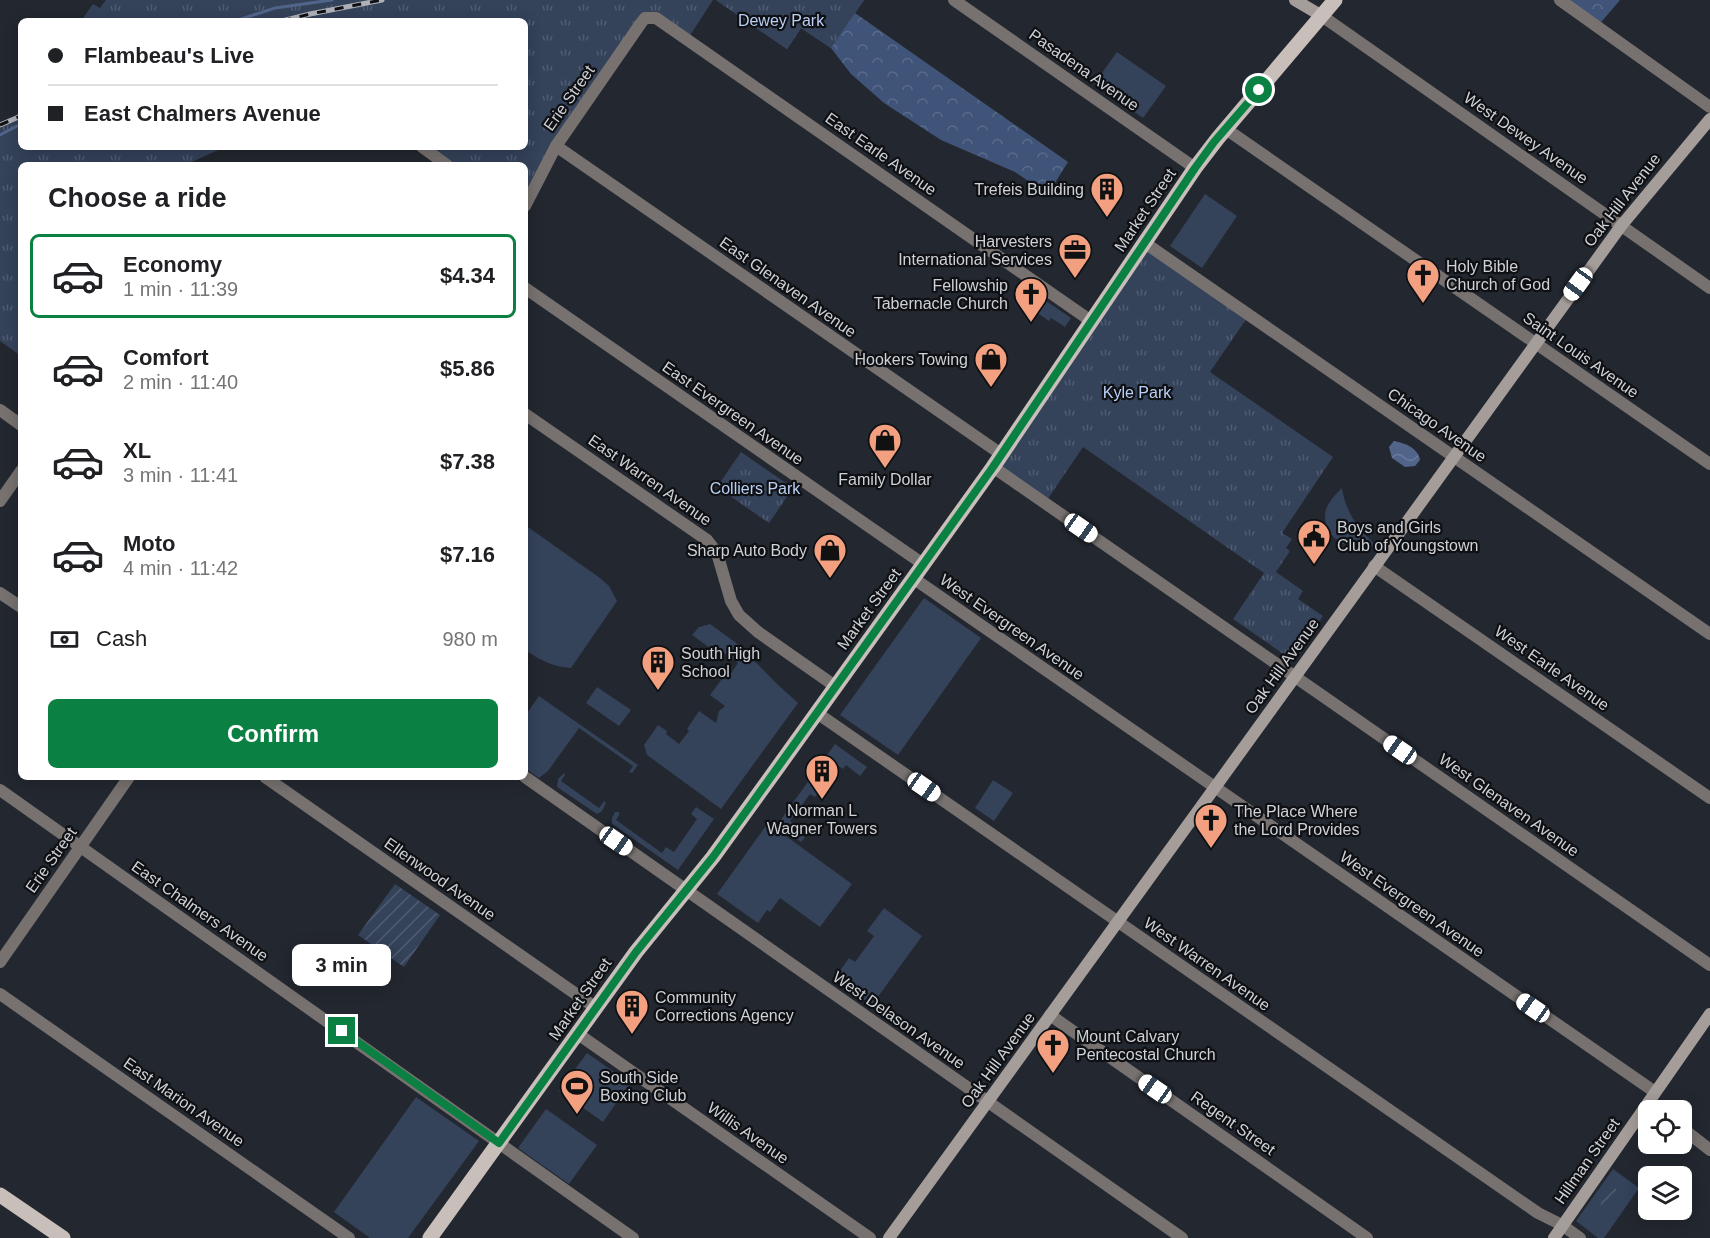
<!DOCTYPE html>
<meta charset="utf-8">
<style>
body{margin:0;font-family:Helvetica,sans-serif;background:#f2f2f2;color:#202124;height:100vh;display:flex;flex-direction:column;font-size:22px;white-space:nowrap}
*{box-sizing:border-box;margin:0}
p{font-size:20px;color:#757577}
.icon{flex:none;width:33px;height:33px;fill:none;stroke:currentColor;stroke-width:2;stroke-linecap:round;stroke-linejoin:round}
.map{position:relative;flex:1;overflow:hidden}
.details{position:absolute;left:18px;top:162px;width:510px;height:618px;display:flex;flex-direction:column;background:#fff;border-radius:9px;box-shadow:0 3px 15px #0003}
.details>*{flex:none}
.top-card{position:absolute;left:18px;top:18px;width:510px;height:132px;border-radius:9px;box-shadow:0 3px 15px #0003;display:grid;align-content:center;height:132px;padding:0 30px;background:#fff}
.controls{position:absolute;left:1638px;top:1100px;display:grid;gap:12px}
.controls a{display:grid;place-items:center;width:54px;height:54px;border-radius:9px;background:#fff;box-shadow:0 3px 15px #0003;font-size:30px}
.end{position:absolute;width:27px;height:27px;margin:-14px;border:8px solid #0b8043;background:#fff;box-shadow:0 0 0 3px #fff}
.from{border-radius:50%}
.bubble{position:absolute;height:42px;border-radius:9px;background:#fff;box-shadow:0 3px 15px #0003;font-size:20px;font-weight:700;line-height:42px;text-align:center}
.car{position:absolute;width:18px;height:36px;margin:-18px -9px;border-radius:8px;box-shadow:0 0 4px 2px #0007;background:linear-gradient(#fff 24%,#345 0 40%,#fff 0 76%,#345 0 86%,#fff 0)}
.top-card b{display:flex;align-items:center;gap:21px;height:57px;font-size:22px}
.top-card b+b{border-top:2px solid #e0e0e0}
.top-card i{width:15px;height:15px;background:#202124}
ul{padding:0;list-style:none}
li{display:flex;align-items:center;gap:18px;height:84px;margin:0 12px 9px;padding:0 18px;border:3px solid transparent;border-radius:9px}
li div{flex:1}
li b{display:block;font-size:22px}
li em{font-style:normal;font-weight:700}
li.active{border-color:#0b8043}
li>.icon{width:54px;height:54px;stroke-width:1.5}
h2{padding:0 30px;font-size:27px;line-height:72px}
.pay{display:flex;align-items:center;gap:15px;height:66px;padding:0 30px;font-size:22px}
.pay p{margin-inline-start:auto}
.primary-button{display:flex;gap:12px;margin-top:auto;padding:12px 30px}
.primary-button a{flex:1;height:69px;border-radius:9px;background:#0b8043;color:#fff;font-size:24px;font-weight:700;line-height:69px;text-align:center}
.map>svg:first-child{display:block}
.grass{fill:#34425a}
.forest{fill:url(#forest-crowns)}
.park{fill:url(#park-tufts)}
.garden{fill:url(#garden-furrows)}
.water{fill:url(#water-waves)}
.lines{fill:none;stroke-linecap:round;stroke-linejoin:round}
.stream{stroke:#51658b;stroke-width:3}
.street{stroke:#777270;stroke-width:12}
.secondary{stroke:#a59d9a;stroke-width:12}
.primary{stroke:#c8beba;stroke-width:15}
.rail-casing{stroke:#aeb1b7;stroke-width:5}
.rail{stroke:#0e1013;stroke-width:3;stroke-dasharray:9;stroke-linecap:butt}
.route{stroke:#0b8043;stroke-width:8}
.labels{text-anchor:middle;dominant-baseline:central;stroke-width:4.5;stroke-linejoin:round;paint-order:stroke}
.park-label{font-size:16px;fill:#bacff5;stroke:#0e1013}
.street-label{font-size:16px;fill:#ced1d6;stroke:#0e1013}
.poi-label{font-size:16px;fill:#ced1d6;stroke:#0e1013;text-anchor:start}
</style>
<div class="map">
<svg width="1710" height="1238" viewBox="0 0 1710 1238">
<defs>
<pattern id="forest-crowns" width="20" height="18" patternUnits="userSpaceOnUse" patternTransform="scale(1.5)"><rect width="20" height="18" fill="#405479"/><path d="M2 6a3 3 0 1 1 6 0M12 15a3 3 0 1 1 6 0" fill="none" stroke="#5a6c8b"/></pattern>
<pattern id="park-tufts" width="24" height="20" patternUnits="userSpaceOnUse" patternTransform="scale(1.5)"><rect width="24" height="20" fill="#34425a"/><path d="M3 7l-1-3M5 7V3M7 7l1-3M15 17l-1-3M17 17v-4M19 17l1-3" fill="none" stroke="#505c71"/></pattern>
<pattern id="garden-furrows" width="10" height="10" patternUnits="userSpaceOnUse" patternTransform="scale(1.5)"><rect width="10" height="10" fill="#34425a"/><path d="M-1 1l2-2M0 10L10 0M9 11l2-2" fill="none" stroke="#505c71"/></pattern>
<pattern id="water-waves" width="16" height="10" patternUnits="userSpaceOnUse" patternTransform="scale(1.5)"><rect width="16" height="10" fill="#51658b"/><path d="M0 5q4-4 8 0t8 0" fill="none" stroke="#697a9b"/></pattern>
</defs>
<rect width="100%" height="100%" fill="#23272f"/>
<g class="grass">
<path d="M1117,52L1166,86L1143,118L1094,84Z"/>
<path d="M1205,194L1237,216L1202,268L1170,246Z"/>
<path d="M1033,292L1071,318L1065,327L1051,318L1049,321L1032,309L1034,306L1028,301Z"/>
<path d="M1342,488C1345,511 1359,531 1377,546C1373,546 1368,548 1363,548C1345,549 1324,536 1325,515C1325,505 1335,495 1342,488Z"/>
<path d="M525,525L600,578L609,586L617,601L571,668C553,667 540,660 525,650Z"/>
<path d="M924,598L981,638L898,755L840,715Z"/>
<path d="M710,624L739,645L776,683L798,703L721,809L647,755L644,745L658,725L667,731L666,734L679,744L689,731L687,729L699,711L716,723L719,711L725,706L710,695L724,676L728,678L738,663L724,653L721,656L692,635L699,627Z"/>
<path d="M597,687L631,710L619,726L586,703Z"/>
<path d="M539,696L638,765L632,773L629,772L633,766L579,728L548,771L539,778L525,768V716Z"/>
<path d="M835,744L867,767L860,776L846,765L843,769L833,762L813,789L818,793L815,797L810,794L790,821L799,828L797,832L805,837L801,842L777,825Z"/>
<path d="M564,773L565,775L561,781L599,808L604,801L606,803L602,811L597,814L557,787L558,779Z"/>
<path d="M993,780L1013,793L994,821L975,808Z"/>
<path d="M696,807L714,819L678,870L612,824V818L615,812H618L620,813L616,820L662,853L666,847L674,852L697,819L691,814Z"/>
<path d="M768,823L852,884L820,927L780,898L770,912L767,910L758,923L717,894Z"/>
<path d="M884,908L922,936L872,1005L834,979L849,958L855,962L874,936L867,931Z"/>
<path d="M587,1053L630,1083L603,1122L559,1091Z"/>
<path d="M416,1097L479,1141L408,1238H370L334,1212Z"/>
<path d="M546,1109L597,1145L569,1184L518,1148Z"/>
<path d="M1613,1169L1639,1188L1604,1238H1598L1576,1221Z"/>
</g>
<g class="forest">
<path d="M716,0H864L855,13L1068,162L1048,194L1015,172L941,140L884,103L851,74L831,48L801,28L787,49Z"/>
<path d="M1561,0H1620L1597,27Z"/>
</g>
<g class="park">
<path d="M106,0H713L687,40L656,18L641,23L525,206V165H447L422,147H525V21H81L93,4L100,8Z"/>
<path d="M716,0H864L831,48L801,28L787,49Z"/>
<path d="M21,109V147H225L185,165H21V356L0,341V125L13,119Z"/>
<path d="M1145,243L1249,315L1210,372L1333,457L1282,533L1292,539L1286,548L1290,551L1276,572L1303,591L1298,599L1323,616L1292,660L1233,619L1264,573L1083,447L1045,503L993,467Z"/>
<path d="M741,452L793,488L769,523L717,487Z"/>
</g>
<g class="garden">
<path d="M395,884L440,915L404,967L358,935Z"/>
<path d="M1613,1184L1619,1194C1616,1203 1613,1208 1603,1210L1600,1208C1601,1199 1606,1189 1613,1184Z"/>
</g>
<path class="water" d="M1394,441C1405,443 1418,448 1420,460L1415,466L1405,467L1392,458L1389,447Z"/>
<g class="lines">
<g class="stream">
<path d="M235,21L275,8L332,0"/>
<path d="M0,135L21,124"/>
</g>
<g class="street">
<path d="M954,0L1195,168"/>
<path d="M1560,0L1710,107"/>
<path d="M1322,16L1710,288"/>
<path d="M1226,129L1710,464"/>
<path d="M556,146L1001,454"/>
<path d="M422,147L447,165"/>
<path d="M525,206L556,146L641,23L645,18H656L1091,321"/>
<path d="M1145,243L1710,634"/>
<path d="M525,288L923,564"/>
<path d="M0,410L21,425"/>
<path d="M525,414L707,540L717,553L731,601L739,615L758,632L835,686"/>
<path d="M993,467L1710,965"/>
<path d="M0,501L21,471"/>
<path d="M1374,566L1710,798"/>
<path d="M913,578L1655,1092"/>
<path d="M0,593L21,607"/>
<path d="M817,713L1538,1213L1562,1225L1580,1238"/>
<path d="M265,777L596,1008"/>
<path d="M525,777L1182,1238"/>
<path d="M0,790L633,1238"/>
<path d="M0,962L129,777"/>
<path d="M0,994L349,1238"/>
<path d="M1050,1015L1367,1238"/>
<path d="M578,1034L870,1238"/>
<path d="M1648,1103L1658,1110"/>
<path d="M1682,1128L1710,1150"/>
</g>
<g class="secondary">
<path d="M1295,0L1322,16"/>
<path d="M889,1238L1621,226L1710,119"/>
<path d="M1554,1238L1710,1014"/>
</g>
<g class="primary">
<path d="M0,1195L63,1238"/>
<path d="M430,1238L636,952L713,857L778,767L993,467L1195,168L1218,138L1335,0"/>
</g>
<defs>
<g id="rail">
<path d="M282,21L310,14L382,0"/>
<path d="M0,125L21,116"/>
</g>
</defs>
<use href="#rail" class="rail-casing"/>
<use href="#rail" class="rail"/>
</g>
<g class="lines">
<path class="route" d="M342,1031L499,1143L636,952L713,857L750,806L993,467L1195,168L1214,142L1259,90"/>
</g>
<defs>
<symbol id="building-pin" viewBox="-11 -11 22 30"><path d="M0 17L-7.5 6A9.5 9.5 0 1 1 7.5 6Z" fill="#f3a081" stroke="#0e1013"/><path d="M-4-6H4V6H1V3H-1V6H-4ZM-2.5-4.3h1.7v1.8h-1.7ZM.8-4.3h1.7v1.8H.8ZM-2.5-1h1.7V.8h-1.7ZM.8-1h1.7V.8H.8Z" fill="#111"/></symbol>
<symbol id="office-pin" viewBox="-11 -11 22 30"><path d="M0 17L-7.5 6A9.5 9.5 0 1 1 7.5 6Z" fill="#f3a081" stroke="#0e1013"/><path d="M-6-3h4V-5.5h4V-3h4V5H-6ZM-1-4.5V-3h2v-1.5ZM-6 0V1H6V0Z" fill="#111"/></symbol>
<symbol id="church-pin" viewBox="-11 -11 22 30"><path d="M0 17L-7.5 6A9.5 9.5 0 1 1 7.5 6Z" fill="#f3a081" stroke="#0e1013"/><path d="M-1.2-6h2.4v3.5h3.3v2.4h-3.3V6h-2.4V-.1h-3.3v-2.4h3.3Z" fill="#111"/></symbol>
<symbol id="shop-pin" viewBox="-11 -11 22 30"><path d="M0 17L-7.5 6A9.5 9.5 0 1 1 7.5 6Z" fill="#f3a081" stroke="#0e1013"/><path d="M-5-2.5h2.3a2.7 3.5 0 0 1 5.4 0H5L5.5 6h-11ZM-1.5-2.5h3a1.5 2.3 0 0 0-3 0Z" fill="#111"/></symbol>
<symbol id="civic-pin" viewBox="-11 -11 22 30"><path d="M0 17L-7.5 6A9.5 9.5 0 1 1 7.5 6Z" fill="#f3a081" stroke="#0e1013"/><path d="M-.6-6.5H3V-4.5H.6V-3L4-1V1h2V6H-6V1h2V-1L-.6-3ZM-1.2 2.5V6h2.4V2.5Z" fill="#111"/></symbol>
<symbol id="stadium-pin" viewBox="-11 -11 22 30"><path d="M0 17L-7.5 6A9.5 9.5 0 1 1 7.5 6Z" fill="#f3a081" stroke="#0e1013"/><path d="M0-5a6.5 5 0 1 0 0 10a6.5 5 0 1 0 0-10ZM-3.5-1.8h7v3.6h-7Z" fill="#111"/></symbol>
</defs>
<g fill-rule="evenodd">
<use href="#building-pin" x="1088" y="170" width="38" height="52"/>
<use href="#office-pin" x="1056" y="231" width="38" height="52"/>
<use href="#church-pin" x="1404" y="256" width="38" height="52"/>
<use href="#church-pin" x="1012" y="275" width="38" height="52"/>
<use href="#shop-pin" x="972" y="340" width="38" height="52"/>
<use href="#shop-pin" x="866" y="421" width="38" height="52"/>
<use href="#civic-pin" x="1295" y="517" width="38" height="52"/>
<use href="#shop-pin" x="811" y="531" width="38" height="52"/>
<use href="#building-pin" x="639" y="643" width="38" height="52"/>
<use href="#building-pin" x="803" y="752" width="38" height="52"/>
<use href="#church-pin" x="1192" y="801" width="38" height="52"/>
<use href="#building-pin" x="613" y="987" width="38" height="52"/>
<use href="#church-pin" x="1034" y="1026" width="38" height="52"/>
<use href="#stadium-pin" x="558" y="1067" width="38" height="52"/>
</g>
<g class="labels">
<g class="park-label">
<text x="781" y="20">Dewey Park</text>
<text x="1137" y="392">Kyle Park</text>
<text x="755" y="488">Colliers Park</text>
</g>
<g class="street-label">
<text transform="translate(1084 70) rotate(35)">Pasadena Avenue</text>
<text transform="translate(569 98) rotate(-55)">Erie Street</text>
<text transform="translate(1526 138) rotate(35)">West Dewey Avenue</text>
<text transform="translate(881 154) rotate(35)">East Earle Avenue</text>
<text transform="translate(1622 200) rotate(-52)">Oak Hill Avenue</text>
<text transform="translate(1145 210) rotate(-56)">Market Street</text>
<text transform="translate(788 287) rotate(35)">East Glenaven Avenue</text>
<text transform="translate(1581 355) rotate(35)">Saint Louis Avenue</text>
<text transform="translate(733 413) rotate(35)">East Evergreen Avenue</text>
<text transform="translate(1437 425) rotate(35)">Chicago Avenue</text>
<text transform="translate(650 480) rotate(35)">East Warren Avenue</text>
<text transform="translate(869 609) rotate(-54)">Market Street</text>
<text transform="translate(1012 627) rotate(35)">West Evergreen Avenue</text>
<text transform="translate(1282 666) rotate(-54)">Oak Hill Avenue</text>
<text transform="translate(1552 668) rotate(35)">West Earle Avenue</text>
<text transform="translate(1509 805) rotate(35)">West Glenaven Avenue</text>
<text transform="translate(51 860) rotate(-55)">Erie Street</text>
<text transform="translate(440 879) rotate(35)">Ellenwood Avenue</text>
<text transform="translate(1412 904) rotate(35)">West Evergreen Avenue</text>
<text transform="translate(200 911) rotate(35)">East Chalmers Avenue</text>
<text transform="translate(1207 964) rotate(35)">West Warren Avenue</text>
<text transform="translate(580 999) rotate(-55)">Market Street</text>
<text transform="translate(899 1020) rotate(35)">West Delason Avenue</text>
<text transform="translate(998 1060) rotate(-54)">Oak Hill Avenue</text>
<text transform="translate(184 1102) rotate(35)">East Marion Avenue</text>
<text transform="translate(1233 1123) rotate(35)">Regent Street</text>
<text transform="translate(748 1133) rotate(35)">Willis Avenue</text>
<text transform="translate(1587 1161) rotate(-55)">Hillman Street</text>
</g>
<g class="poi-label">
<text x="1084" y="189" text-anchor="end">Trefeis Building</text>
<text x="1052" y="241" text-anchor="end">Harvesters<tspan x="1052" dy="18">International Services</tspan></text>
<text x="1446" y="266">Holy Bible<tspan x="1446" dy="18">Church of God</tspan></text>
<text x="1008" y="285" text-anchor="end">Fellowship<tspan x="1008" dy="18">Tabernacle Church</tspan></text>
<text x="968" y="359" text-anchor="end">Hookers Towing</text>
<text x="885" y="479" text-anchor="middle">Family Dollar</text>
<text x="1337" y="527">Boys and Girls<tspan x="1337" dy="18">Club of Youngstown</tspan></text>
<text x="807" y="550" text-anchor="end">Sharp Auto Body</text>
<text x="681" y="653">South High<tspan x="681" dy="18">School</tspan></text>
<text x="822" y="810" text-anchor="middle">Norman L<tspan x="822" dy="18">Wagner Towers</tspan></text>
<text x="1234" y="811">The Place Where<tspan x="1234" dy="18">the Lord Provides</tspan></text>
<text x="655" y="997">Community<tspan x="655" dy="18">Corrections Agency</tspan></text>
<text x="1076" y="1036">Mount Calvary<tspan x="1076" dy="18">Pentecostal Church</tspan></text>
<text x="600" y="1077">South Side<tspan x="600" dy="18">Boxing Club</tspan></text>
</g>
</g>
</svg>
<div class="controls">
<a><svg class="icon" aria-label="locate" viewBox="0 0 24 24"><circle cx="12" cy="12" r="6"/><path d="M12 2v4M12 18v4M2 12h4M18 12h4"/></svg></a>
<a><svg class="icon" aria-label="layers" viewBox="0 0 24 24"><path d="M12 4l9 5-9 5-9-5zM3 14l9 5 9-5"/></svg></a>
</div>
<i class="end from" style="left:1259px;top:90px"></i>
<i class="end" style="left:342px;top:1031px"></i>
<div class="bubble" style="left:292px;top:944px;width:99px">3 min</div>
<i class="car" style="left:1578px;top:284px;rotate:216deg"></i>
<i class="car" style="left:1081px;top:528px;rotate:125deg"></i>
<i class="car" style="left:1400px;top:750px;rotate:305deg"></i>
<i class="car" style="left:924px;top:787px;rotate:125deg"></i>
<i class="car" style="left:616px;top:841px;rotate:125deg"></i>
<i class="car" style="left:1533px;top:1008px;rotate:305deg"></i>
<i class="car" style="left:1155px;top:1089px;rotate:305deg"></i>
<div class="top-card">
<b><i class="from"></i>Flambeau's Live</b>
<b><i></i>East Chalmers Avenue</b>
</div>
<section class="details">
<h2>Choose a ride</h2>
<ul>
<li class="active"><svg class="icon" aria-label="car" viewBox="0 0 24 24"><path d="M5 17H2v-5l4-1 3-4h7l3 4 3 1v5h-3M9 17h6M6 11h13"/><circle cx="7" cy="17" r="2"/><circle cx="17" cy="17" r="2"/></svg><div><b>Economy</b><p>1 min · 11:39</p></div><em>$4.34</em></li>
<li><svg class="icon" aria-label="car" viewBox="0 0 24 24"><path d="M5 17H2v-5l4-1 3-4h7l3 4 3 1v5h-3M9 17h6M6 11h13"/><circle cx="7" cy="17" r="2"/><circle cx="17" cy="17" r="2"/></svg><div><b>Comfort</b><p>2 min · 11:40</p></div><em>$5.86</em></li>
<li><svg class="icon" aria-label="car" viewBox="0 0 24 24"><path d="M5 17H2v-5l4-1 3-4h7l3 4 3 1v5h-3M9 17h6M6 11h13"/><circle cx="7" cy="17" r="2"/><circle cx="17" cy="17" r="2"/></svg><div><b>XL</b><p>3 min · 11:41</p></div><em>$7.38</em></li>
<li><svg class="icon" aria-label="car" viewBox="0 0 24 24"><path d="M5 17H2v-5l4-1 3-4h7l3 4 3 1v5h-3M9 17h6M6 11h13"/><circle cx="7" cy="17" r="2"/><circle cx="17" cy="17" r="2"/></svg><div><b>Moto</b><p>4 min · 11:42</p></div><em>$7.16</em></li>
</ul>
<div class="pay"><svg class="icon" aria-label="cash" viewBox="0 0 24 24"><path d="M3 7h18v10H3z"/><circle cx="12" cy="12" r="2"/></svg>Cash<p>980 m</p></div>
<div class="primary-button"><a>Confirm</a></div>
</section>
</div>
